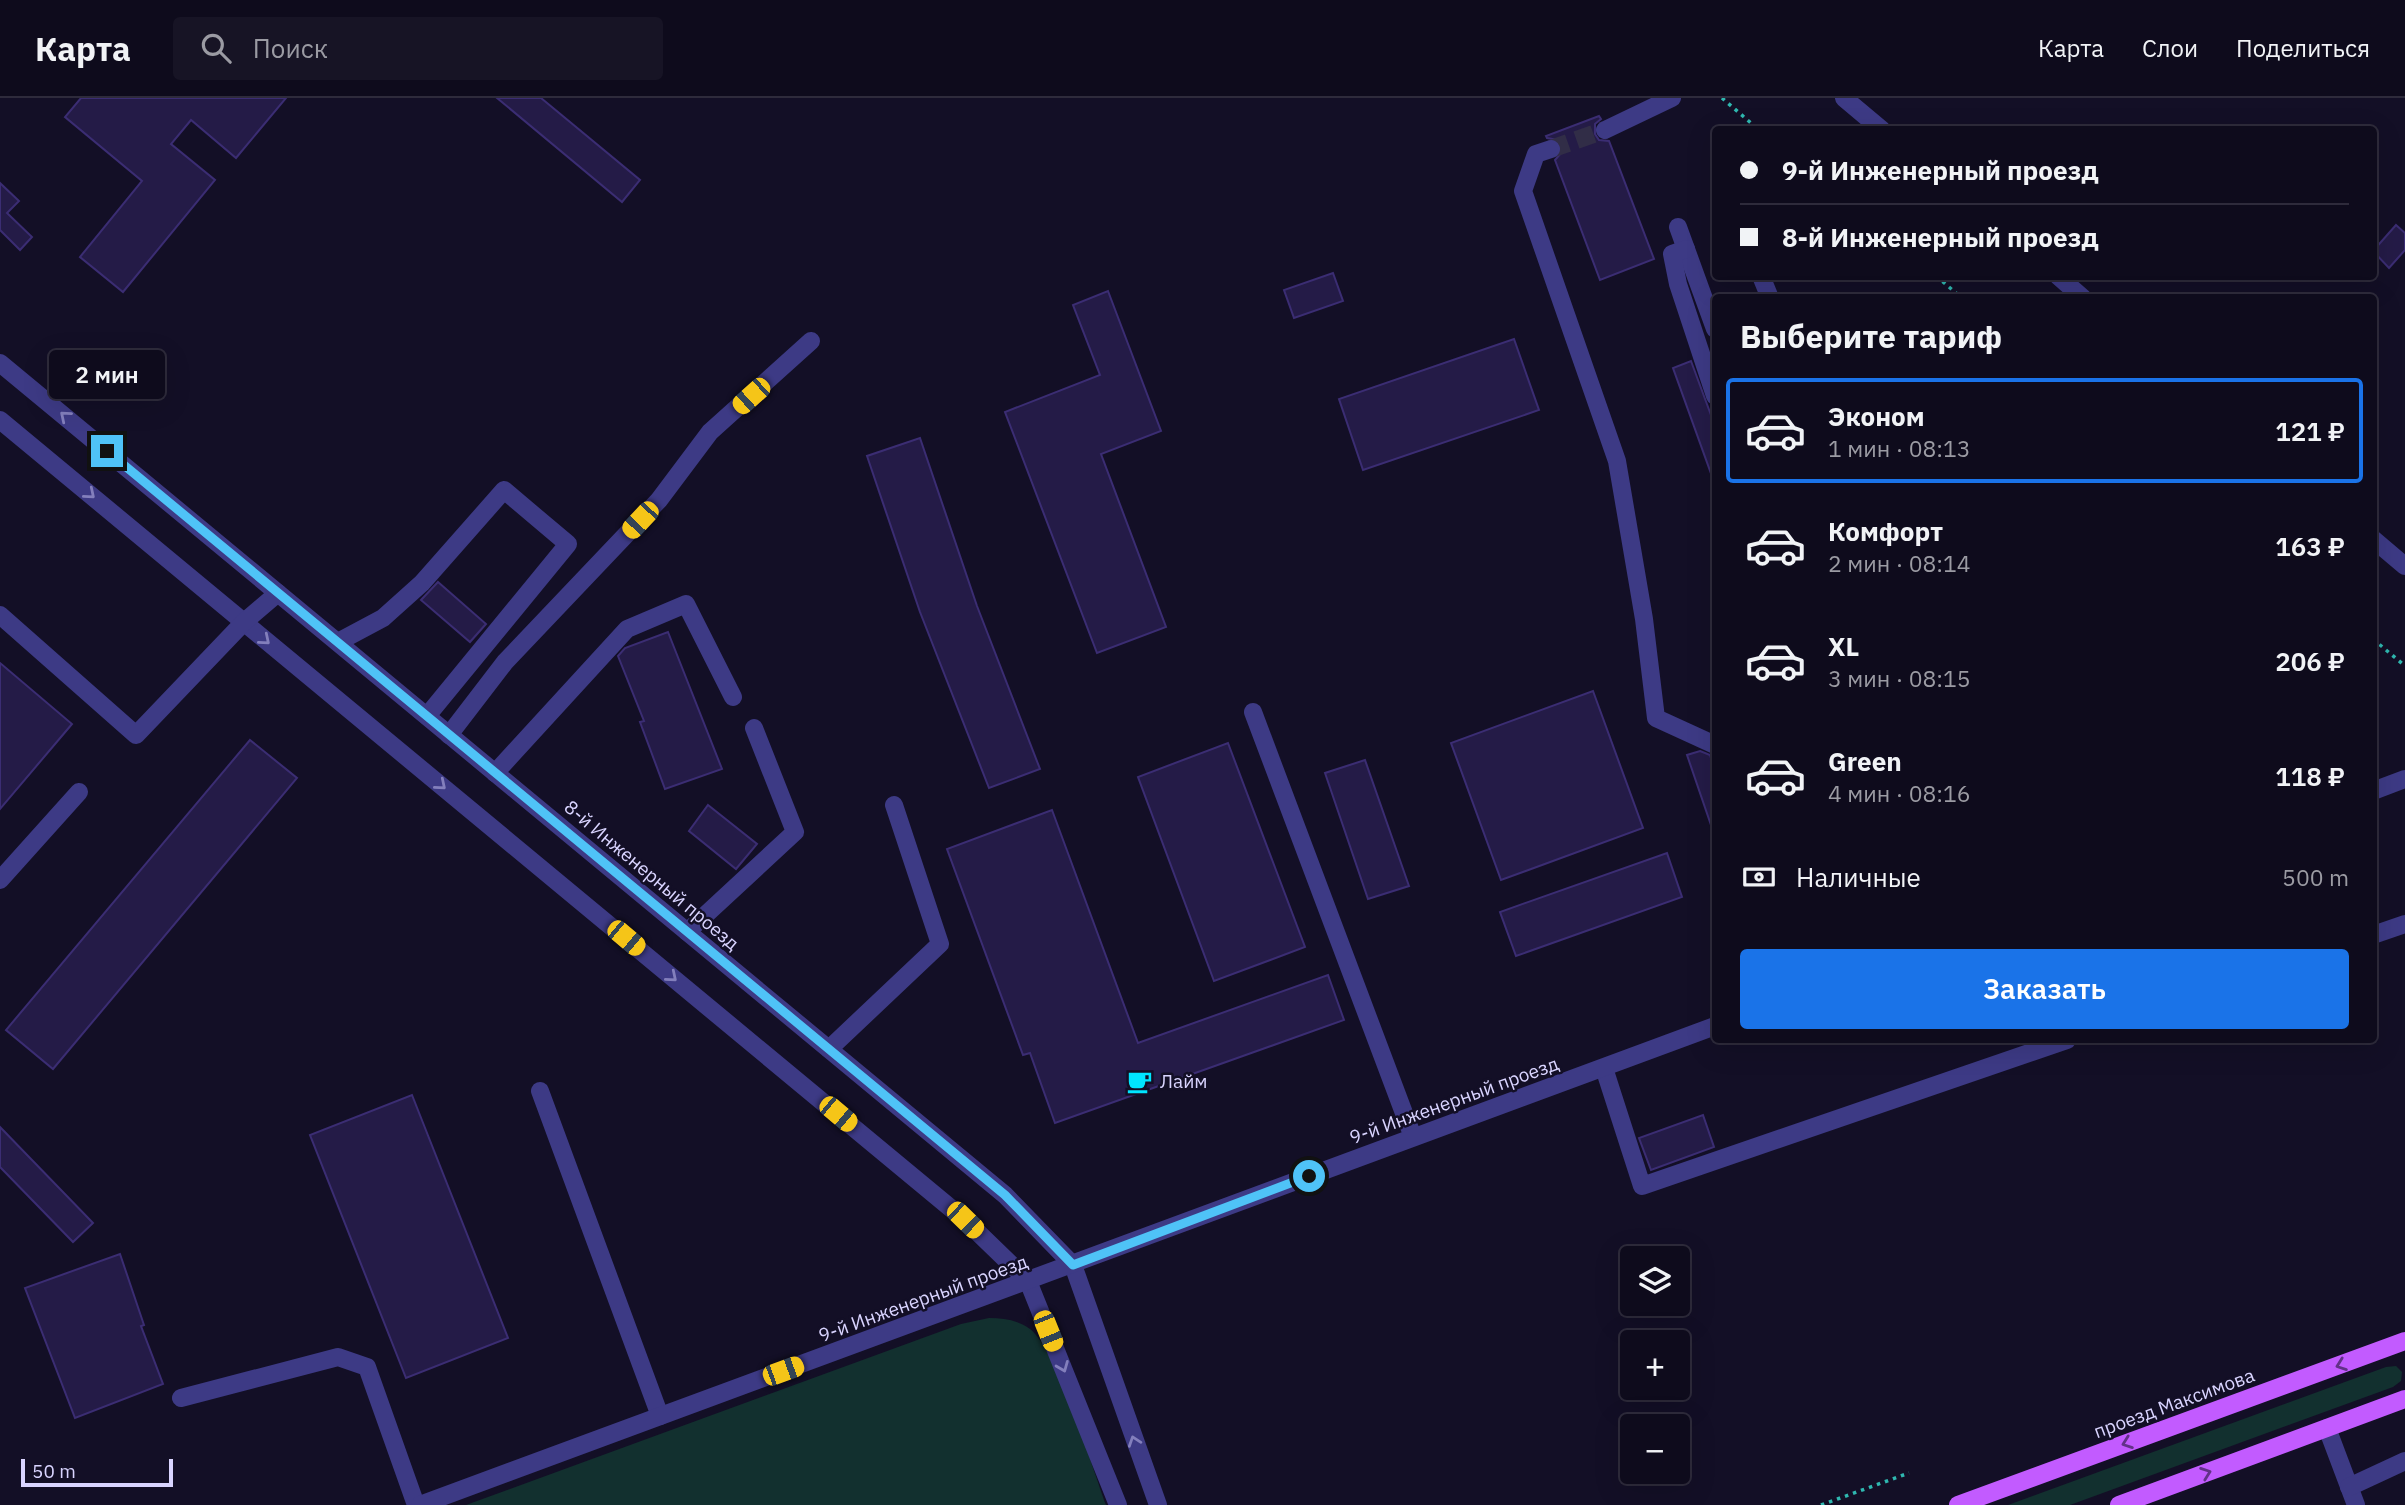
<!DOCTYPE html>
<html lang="ru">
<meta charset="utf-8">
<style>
body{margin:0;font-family:"IBM Plex Sans",sans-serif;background:#171425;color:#f1f3f6;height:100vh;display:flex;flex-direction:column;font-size:26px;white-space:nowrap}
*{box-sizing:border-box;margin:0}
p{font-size:23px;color:#9b9ba3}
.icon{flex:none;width:38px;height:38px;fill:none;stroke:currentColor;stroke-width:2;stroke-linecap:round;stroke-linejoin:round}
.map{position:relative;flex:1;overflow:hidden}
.panel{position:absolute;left:1712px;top:196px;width:665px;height:749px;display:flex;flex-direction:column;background:#0e0b1c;border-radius:7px;box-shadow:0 7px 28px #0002,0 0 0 2px #2e2b3b}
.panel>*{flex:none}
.guide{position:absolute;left:1712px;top:28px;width:665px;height:154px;border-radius:7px;box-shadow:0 7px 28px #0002,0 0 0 2px #2e2b3b;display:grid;align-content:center;height:154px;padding:0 28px;background:#0e0b1c}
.fabs{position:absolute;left:1620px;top:1148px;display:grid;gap:14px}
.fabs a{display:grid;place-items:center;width:70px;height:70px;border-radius:7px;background:#0e0b1c;box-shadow:0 7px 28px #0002,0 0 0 2px #2e2b3b;font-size:35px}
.scale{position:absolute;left:21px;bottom:18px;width:152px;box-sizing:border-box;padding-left:7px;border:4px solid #d9d4ff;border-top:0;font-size:19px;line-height:24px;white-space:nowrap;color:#d9d4ff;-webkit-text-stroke:5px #130f26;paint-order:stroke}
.end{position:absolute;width:32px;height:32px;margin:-16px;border:9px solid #4fc3f7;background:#111;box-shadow:0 0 0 4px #111}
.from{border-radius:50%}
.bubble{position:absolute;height:49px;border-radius:7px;background:#0e0b1c;box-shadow:0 7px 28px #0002,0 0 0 2px #2e2b3b;font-size:23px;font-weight:600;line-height:49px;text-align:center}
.car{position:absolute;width:21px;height:42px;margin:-21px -10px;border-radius:9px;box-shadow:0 0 5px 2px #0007;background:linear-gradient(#f5c518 24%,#345 0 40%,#f5c518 0 76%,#345 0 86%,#f5c518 0)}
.guide b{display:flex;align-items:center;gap:24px;height:66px;font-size:26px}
.guide b+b{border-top:2px solid #2e2b3b}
.guide i{width:18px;height:18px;background:#f1f3f6}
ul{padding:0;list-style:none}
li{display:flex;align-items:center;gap:21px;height:105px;margin:0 14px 10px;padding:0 14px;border:4px solid transparent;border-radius:7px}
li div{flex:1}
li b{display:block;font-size:26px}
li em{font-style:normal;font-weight:600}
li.selected{border-color:#1a73e8}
li>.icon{width:63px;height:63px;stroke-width:1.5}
h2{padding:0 28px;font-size:32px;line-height:84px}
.pay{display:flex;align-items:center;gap:18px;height:77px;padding:0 28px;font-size:26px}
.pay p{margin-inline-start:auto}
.button{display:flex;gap:14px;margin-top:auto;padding:14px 28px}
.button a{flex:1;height:80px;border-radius:7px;background:#1a73e8;color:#fff;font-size:28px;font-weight:600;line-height:80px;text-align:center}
header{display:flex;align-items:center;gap:42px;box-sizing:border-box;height:98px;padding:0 35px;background:#0e0b1c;border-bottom:2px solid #2e2b3b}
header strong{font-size:33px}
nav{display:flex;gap:38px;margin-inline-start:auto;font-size:24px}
.search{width:490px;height:63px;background:#171425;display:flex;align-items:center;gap:18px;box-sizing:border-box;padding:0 24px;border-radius:7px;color:#9b9ba3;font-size:26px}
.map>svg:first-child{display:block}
.green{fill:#12302f}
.building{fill:#241b47;stroke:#3b2d73;stroke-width:2}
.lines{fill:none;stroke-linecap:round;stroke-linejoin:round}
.minor-tunnel{stroke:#312d47;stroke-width:18;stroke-dasharray:18 9;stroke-linecap:butt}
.path{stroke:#2fb8b0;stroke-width:3.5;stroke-dasharray:3.5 5;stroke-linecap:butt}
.minor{stroke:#3d3a85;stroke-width:18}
.major{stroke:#c25bff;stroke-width:18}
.oneway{stroke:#837fbc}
.oneway2{stroke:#623188}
.route{stroke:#4fc3f7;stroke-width:9}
.labels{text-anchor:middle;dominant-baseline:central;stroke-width:5;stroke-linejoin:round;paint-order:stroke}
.street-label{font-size:19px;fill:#d9d4ff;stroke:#130f26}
.poi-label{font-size:19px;fill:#d9d4ff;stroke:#130f26;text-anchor:start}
</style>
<header>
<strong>Карта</strong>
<div class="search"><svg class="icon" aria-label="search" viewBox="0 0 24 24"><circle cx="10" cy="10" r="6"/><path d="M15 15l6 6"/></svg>Поиск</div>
<nav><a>Карта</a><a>Слои</a><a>Поделиться</a></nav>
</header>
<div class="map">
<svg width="2405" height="1407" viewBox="0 0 2405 1407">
<rect width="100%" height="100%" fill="#130f26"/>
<g class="green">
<path d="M989,1220C1004,1220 1018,1222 1030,1231C1056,1250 1093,1371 1106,1407H466L961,1226Z"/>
<path d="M2396,1268L2402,1274L2401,1283L2393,1289L2070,1407H2008L2386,1269Z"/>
</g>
<g class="building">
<path d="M81,0H286L236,60L191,22L171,46L215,82L123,194L80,159L142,83L65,19Z"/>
<path d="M497,0H541L640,82L622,104Z"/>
<path d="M1599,18L1601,21L1595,26V36L1599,42L1609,43L1654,161L1600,182L1555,62L1562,54L1561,47L1558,42L1547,40L1546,38Z"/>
<path d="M0,85L19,103L7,115L32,139L20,152L0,132Z"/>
<path d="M2396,127L2405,135V152L2389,170L2373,153Z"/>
<path d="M1333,175L1343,203L1294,220L1284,192Z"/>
<path d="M1108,193L1161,333L1101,356L1166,529L1097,555L1005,314L1100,277L1073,207Z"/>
<path d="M1514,241L1539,312L1363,372L1339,301Z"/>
<path d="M1691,263L1715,328V380L1713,381L1673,270Z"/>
<path d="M920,340L977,508L1040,671L989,690L920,514L867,358Z"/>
<path d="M438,484L486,526L470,544L421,502Z"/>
<path d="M668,534L722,671L665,691L640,624L644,623L618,558L625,550Z"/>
<path d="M0,565L72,626L0,711Z"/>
<path d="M1593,593L1643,730L1501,782L1451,645Z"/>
<path d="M250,642L297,680L53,971L6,932Z"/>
<path d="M1228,645L1305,849L1214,883L1138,679Z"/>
<path d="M1700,653L1710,657L1715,673V730H1712L1687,657Z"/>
<path d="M1365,662L1409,788L1368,801L1325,675Z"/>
<path d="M708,707L757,746L736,771L689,733Z"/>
<path d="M1052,712L1138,945L1328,877L1344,922L1055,1025L1030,955L1023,957L947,751Z"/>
<path d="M1667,755L1682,799L1516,858L1500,814Z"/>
<path d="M412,997L508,1240L406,1280L310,1037Z"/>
<path d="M1703,1017L1714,1049L1651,1072L1639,1040Z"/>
<path d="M0,1029L93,1125L73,1144L0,1069Z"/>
<path d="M120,1156L144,1227L141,1228L163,1286L75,1320L25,1190Z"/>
</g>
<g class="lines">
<path class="minor-tunnel" d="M1551,51L1605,32"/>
<g class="path">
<path d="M1722,0L1759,32"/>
<path d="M1936,178L1962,200"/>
<path d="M2373,541L2405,568"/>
<path d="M1821,1407L1909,1375"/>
</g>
<g class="minor">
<path d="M1844,0L1882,32"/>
<path d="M1605,32L1672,0"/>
<path d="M1551,51L1536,56L1523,93L1617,363L1644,521L1656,620L1715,647"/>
<path d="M1678,129L1715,231"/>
<path d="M1686,151L1672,156L1678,186L1715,298"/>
<path d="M1761,178L1770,200"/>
<path d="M2058,178L2083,200"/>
<path d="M0,265L1005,1097L1073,1167L1158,1407"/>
<path d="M0,322L965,1122L1028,1183L1118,1407"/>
<path d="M2373,441L2405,468"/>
<path d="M0,517L136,637L244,524L278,495"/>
<path d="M338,544L383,520L422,485L504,392L568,446L427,618"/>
<path d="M1253,614L1413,1039"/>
<path d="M449,637L505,564L659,402L710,334L811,243"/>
<path d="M495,675L627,531L686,506L733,599"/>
<path d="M2373,693L2405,681"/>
<path d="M0,782L79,694"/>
<path d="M687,834L795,734L754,630"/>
<path d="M2373,837L2405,826"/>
<path d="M829,951L940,846L894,707"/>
<path d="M1604,970L1642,1088L2067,942"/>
<path d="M540,993L660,1318"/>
<path d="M181,1300L338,1259L367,1269L416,1407"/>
<path d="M2327,1330L2356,1407"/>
<path d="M2349,1389L2405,1363"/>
<path d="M420,1407L1715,928"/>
</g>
<g class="major">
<path d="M1958,1407L2405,1243"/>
<path d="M2119,1407L2405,1301"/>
</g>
</g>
<defs><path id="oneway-chevron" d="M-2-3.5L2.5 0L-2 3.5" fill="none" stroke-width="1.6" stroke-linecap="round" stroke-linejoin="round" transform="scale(1.75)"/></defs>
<g class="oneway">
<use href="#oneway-chevron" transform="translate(65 318) rotate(-140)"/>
<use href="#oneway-chevron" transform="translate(90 396) rotate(40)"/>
<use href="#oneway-chevron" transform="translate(265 542) rotate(40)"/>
<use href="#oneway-chevron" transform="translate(441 687) rotate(40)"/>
<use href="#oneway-chevron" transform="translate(672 879) rotate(40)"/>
<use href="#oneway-chevron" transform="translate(1063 1269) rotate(68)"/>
<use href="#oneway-chevron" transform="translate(1134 1343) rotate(-109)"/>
</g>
<g class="oneway2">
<use href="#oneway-chevron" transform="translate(2341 1267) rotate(160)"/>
<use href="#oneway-chevron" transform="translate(2127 1345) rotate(160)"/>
<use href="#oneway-chevron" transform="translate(2206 1375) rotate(-20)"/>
</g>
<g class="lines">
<path class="route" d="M107,353L1005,1097L1073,1167L1309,1078"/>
</g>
<defs>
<symbol id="cafe-bare" viewBox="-9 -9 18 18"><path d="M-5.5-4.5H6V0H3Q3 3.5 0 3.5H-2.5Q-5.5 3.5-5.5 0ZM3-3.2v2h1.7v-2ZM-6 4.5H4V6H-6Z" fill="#00e5ff" stroke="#130f26" stroke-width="2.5" paint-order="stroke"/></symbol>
</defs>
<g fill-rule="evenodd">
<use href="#cafe-bare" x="1122" y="966" width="35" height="35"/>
</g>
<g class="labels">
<g class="street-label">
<text transform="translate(652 777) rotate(40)">8-й Инженерный проезд</text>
<text transform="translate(1454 1002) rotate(-20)">9-й Инженерный проезд</text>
<text transform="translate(923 1200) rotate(-20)">9-й Инженерный проезд</text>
<text transform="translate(2174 1305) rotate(-20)">проезд Максимова</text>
</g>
<g class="poi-label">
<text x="1160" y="983">Лайм</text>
</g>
</g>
</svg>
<div class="fabs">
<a><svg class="icon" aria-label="layers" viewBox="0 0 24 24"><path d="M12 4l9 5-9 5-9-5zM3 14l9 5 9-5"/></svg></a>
<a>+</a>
<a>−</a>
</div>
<div class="scale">50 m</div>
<i class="end from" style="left:1309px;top:1078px"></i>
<i class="end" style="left:107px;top:353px"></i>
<div class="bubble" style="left:49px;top:252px;width:116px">2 мин</div>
<i class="car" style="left:751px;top:298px;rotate:228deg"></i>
<i class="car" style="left:640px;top:422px;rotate:223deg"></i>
<i class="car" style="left:626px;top:840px;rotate:130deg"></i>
<i class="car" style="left:838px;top:1016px;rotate:130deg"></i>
<i class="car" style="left:965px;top:1122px;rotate:134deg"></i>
<i class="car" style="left:1048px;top:1233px;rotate:158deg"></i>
<i class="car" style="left:783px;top:1273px;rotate:70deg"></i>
<div class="guide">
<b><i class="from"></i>9-й Инженерный проезд</b>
<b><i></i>8-й Инженерный проезд</b>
</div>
<section class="panel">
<h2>Выберите тариф</h2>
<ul>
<li class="selected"><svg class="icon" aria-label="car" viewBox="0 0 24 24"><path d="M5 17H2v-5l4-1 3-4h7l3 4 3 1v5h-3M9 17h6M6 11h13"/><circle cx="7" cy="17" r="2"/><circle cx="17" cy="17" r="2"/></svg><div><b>Эконом</b><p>1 мин · 08:13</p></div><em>121 ₽</em></li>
<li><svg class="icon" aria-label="car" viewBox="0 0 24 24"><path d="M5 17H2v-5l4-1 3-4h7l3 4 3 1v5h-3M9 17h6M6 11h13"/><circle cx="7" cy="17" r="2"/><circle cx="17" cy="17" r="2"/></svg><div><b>Комфорт</b><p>2 мин · 08:14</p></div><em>163 ₽</em></li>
<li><svg class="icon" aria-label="car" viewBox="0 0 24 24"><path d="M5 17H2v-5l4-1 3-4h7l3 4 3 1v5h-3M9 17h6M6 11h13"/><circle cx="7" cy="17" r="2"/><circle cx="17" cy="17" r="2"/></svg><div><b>XL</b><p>3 мин · 08:15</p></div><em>206 ₽</em></li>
<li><svg class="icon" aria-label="car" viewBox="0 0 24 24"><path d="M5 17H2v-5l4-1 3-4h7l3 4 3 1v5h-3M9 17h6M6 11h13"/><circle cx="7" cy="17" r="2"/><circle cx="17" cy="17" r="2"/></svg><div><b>Green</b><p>4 мин · 08:16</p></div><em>118 ₽</em></li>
</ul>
<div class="pay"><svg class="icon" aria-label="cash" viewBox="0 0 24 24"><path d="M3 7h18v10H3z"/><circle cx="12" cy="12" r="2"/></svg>Наличные<p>500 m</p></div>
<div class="button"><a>Заказать</a></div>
</section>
</div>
